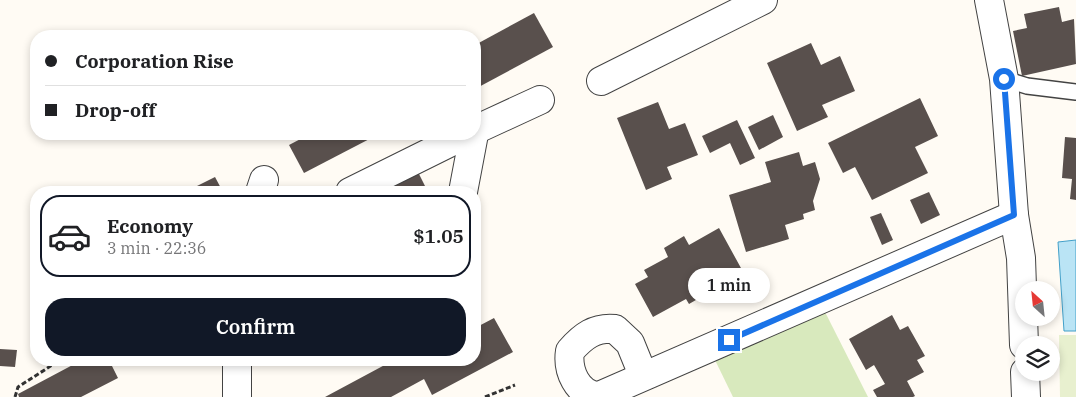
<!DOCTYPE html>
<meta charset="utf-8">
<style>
body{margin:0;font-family:"IBM Plex Serif",serif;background:#f2f2f2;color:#202124;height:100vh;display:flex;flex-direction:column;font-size:19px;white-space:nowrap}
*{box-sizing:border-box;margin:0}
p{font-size:16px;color:#757577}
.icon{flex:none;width:28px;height:28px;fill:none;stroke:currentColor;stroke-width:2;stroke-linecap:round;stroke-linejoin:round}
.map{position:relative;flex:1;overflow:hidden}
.drawer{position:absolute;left:30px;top:186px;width:451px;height:180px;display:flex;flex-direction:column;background:#fff;border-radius:20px;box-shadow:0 2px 8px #0003}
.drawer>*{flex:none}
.banner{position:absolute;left:30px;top:30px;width:451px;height:110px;border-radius:20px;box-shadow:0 2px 8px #0003;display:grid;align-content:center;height:110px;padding:0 15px;background:#fff}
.needle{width:32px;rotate:333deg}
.controls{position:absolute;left:1015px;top:281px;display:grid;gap:10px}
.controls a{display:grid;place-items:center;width:45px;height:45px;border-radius:50%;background:#fff;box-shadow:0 2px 8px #0003;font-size:25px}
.end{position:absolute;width:22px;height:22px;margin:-11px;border:6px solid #1a73e8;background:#fff;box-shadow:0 0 0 2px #fff}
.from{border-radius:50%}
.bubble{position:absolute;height:35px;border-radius:18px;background:#fff;box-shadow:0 2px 8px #0003;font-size:16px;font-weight:600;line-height:35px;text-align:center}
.banner b{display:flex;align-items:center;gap:18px;height:48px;font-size:19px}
.banner b+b{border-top:1px solid #e0e0e0}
.banner i{width:12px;height:12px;background:#202124}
ul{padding:9px 0 0;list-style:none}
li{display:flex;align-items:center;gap:15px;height:82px;margin:0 10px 8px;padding:0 5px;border:2px solid transparent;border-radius:20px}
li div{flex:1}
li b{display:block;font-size:19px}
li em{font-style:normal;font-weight:600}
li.on{border-color:#111827}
li>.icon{width:45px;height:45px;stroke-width:1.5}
.primary-button{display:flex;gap:10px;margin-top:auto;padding:10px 15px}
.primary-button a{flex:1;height:58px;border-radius:20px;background:#111827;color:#fff;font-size:20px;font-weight:600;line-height:58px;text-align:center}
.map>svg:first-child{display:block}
.green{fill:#d8e9bd}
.pitch{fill:#e8f0cf}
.water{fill:#bae4f5;stroke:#43a0c9}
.building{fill:#59504d}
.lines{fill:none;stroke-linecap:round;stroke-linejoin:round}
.lane-casing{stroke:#434343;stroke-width:18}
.street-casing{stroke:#434343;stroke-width:30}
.path{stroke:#323232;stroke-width:3;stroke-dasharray:5 2.5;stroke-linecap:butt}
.lane{stroke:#fff;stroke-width:15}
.street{stroke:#fff;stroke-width:28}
.route{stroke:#1a73e8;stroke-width:6}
</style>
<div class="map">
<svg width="1076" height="397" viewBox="0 0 1076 397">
<rect width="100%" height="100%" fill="#fffbf4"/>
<path class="green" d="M824,310L868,397H733L715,360Z"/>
<path class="pitch" d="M1059,335H1076V397H1060Z"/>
<path class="water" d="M1076,240V331H1064L1058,242Z"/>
<g class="building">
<path d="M1059,7L1062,22L1074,19L1076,64L1022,76L1013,31L1027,28L1024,14Z"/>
<path d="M534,13L553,47L475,89V45Z"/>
<path d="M811,43L821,65L840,56L855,91L822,105L828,117L797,131L767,63Z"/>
<path d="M920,98L938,136L915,147L928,173L872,200L855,167L843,173L828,143Z"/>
<path d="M658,102L669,129L685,123L698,155L667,167L672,179L646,190L617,118Z"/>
<path d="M773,115L783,137L759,150L748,127Z"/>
<path d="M737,120L755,158L740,165L730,143L710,153L702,136Z"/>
<path d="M310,134H379L304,173L289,145Z"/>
<path d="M1065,137L1076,138V200L1070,199L1072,179L1062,178Z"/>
<path d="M799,152L803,166L815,162L820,179L813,201L815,210L803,214L804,219L785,225L789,239L746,252L729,195L771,182L765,162Z"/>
<path d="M416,168L428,192H369Z"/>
<path d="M215,177L223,192H185Z"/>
<path d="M929,192L940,215L921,224L910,200Z"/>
<path d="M881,213L893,240L882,245L870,217Z"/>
<path d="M719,228L747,279L711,300L708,293L689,304L686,299L653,317L635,284L648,277L644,270L668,257L664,248L684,236L689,245Z"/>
<path d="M892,315L900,330L908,326L925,356L917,360L924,372L907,381L915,396L913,397H877L873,390L885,384L874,365L866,370L849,339Z"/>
<path d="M494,318L513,352L432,395L424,379L391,397H325L394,360H475V328Z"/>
<path d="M0,349L17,350L15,367L0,366Z"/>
<path d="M82,360H124L112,366L118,378L81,397H19L18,394Z"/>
</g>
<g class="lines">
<defs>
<path id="lane" d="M1004,79L1027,86L1076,92"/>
<g id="street">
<path d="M989,0L1004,79L1014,215L1021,258L1024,345"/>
<path d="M601,81L763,0"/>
<path d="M475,130L540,100"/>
<path d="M260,192L264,180"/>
<path d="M350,192L467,134"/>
<path d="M463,192L474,134"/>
<path d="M1025,372L1026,397"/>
<path d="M643,375L630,343L615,329C595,327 583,336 570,351C567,370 577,395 599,396L1014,215"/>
<path d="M237,397V360"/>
</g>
</defs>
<use href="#lane" class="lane-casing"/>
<use href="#street" class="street-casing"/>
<g class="path">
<path d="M15,397L18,387L60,360"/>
<path d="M485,397L515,385"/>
</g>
<use href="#lane" class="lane"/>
<use href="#street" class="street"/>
</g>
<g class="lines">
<path class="route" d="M729,340L1014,215L1004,79"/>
</g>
</svg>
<div class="controls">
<a><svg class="needle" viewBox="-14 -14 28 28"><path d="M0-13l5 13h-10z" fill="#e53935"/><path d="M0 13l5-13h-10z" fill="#757577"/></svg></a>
<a><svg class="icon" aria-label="layers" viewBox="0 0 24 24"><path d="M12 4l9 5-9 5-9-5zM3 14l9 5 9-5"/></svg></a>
</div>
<i class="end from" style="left:1004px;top:79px"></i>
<i class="end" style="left:729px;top:340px"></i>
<div class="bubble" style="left:688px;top:268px;width:82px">1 min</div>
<div class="banner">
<b><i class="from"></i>Corporation Rise</b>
<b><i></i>Drop-off</b>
</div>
<section class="drawer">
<ul>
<li class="on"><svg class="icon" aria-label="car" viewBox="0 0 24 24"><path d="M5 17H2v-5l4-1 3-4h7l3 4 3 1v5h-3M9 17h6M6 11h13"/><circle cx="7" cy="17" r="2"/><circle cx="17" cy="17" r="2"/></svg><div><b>Economy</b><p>3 min · 22:36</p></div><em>$1.05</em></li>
</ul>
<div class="primary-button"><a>Confirm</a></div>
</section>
</div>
